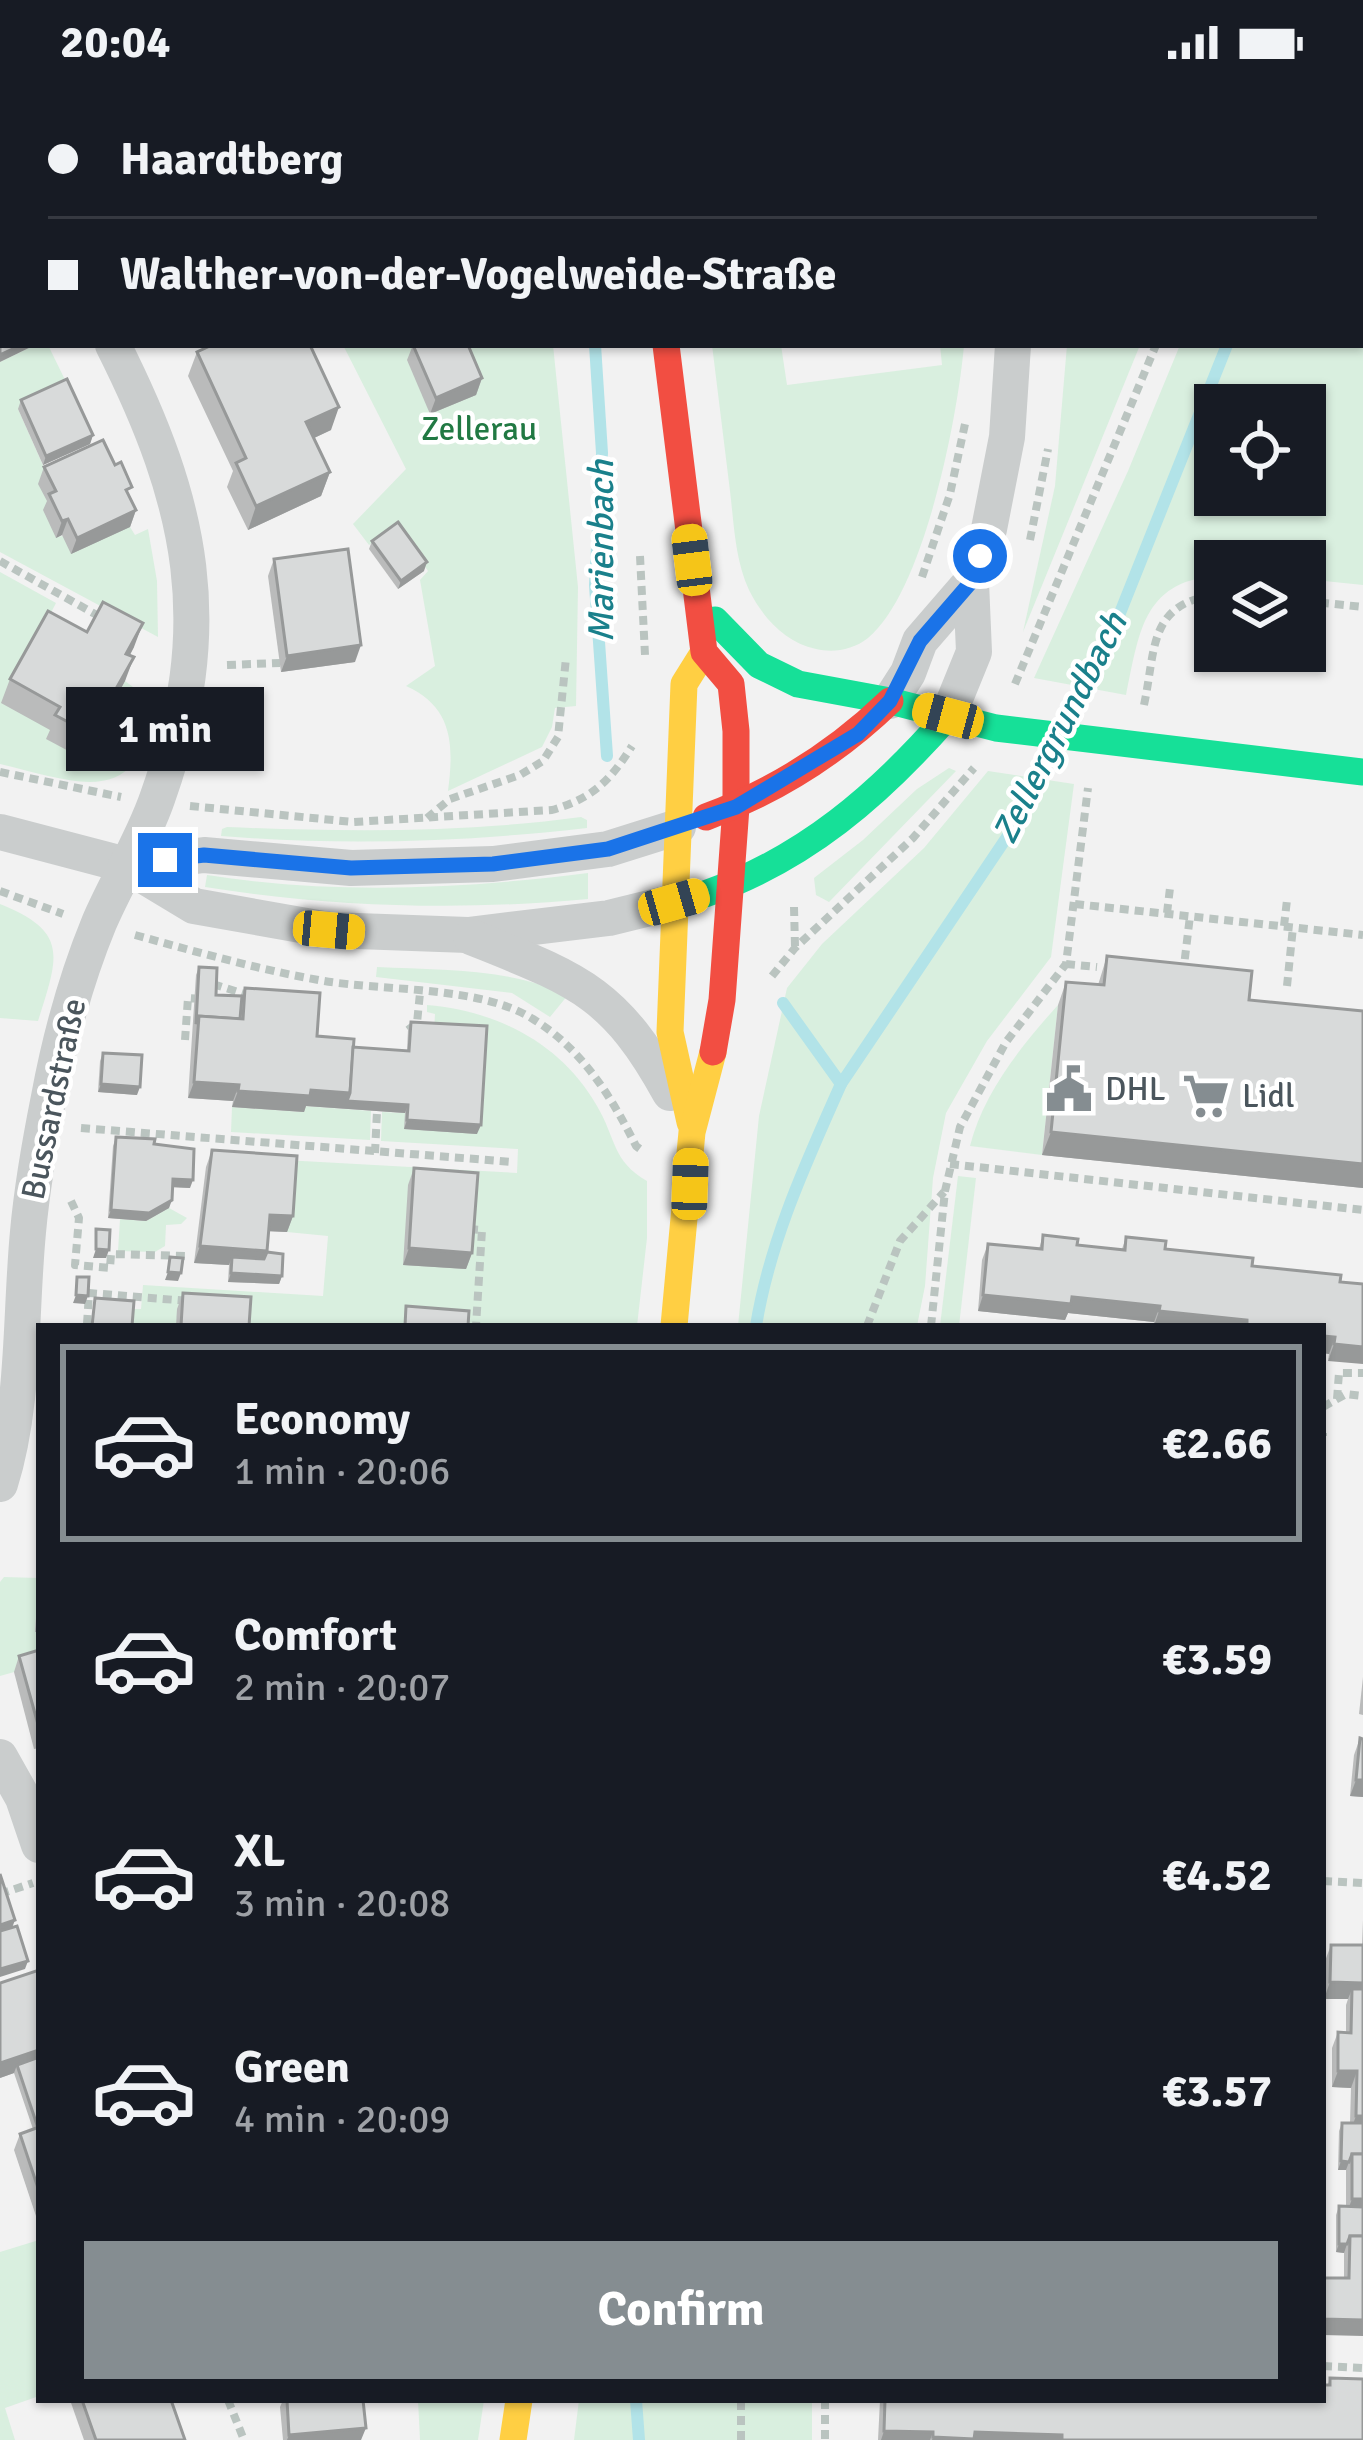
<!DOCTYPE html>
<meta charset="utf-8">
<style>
body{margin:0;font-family:Signika,sans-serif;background:#20242c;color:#f1f3f6;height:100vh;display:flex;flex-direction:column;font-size:45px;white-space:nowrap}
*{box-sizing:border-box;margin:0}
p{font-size:39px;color:#9ea1a6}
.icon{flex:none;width:66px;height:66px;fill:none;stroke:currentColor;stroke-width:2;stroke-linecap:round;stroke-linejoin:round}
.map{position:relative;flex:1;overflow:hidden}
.details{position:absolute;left:36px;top:1239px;width:1290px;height:1080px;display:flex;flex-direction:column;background:#171b24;border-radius:0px;box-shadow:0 3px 9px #0004}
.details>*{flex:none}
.top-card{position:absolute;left:0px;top:0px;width:1365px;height:264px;box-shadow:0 3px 9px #0004;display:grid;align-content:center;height:264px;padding:0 48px;background:#171b24}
.fabs{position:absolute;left:1194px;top:300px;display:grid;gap:24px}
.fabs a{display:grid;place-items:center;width:132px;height:132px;border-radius:0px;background:#171b24;box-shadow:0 3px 9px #0004;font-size:60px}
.end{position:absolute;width:54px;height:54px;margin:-27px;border:15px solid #1a73e8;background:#fff;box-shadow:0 0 0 6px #fff}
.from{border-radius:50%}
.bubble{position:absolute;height:84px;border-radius:0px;background:#171b24;box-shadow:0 3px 9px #0004;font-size:39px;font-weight:700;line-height:84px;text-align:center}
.car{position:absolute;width:36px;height:72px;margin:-36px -18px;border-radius:15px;box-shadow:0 0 9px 3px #0007;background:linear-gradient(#f5c518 24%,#345 0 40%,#f5c518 0 76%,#345 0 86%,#f5c518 0)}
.top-card b{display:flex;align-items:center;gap:42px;height:114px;font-size:45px}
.top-card b+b{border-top:3px solid #363941}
.top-card i{width:30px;height:30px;background:#f1f3f6}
ul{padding:21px 0 0;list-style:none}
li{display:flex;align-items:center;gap:36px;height:198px;margin:0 24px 18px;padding:0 24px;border:6px solid transparent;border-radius:0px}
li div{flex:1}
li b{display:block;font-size:45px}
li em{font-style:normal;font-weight:700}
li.current{border-color:#858d91}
li>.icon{width:108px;height:108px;stroke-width:1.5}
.cta{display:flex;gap:24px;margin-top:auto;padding:24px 48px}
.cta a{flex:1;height:138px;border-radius:0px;background:#858d91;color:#fff;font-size:48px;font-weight:700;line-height:138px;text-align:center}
.status{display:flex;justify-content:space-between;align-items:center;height:84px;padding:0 60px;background:#171b24;direction:ltr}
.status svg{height:33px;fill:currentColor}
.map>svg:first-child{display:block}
.green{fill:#d9efdf;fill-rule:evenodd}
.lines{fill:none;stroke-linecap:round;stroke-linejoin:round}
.stream{stroke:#b2e3e8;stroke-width:12}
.path{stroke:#bac4c0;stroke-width:8;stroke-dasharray:9 6;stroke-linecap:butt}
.street{stroke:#cacdcd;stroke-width:36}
.fast{stroke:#16e098;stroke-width:27}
.slow{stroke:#ffcf43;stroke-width:27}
.jam{stroke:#f24e42;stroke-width:27}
.wall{fill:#babbbb}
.shaded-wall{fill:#979999}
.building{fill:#d8dada;stroke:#979999;stroke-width:3}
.route{stroke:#1a73e8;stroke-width:15}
.labels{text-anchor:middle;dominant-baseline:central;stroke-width:9;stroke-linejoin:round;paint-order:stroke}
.park-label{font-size:33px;fill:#217943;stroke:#fff}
.poi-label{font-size:33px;fill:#4b565d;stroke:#fff;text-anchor:start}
.street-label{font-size:33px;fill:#4b565d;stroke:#fff}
.water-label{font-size:36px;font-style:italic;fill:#1a808b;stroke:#fff}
</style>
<div class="status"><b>20:04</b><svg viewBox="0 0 49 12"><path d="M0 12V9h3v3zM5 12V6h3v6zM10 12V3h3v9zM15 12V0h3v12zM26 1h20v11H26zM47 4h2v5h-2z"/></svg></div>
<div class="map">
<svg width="1363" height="2356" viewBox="0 0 1363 2356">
<rect width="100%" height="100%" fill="#f2f2f2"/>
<g class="green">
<path d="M1285,0H1363V501L1305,495V477H1215V492C1142,498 1139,551 1126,611L1034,594L1128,387L1180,261H1362V3H1284ZM1215,321H1305V411H1215Z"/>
<path d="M35,261H48L68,302L18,325L49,395L56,453L130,443L135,451L148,445L157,497L158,553L0,468V278Z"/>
<path d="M343,261H553L578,503L576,622L555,624L552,643L542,663L448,707C454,661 453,623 406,602L435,582L420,496L428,487L396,442L369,461L353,440L406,385Z"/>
<path d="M712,261H781L787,301L942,281L940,261H964C958,332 924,508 868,554C853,566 833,569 816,565C785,558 763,534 749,506C735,476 734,440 730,407C724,358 718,310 712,261Z"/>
<path d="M1067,261H1140L1023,548L1055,402Z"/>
<path d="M0,488L56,519L40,550L51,647L76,671L81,663L87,665L125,597L153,618C142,727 79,699 0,680Z"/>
<path d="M949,684L956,687L829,818L816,811L814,794L863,756L917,705Z"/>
<path d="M988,687L1074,700L1051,873L987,957L946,1029L933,1094L925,1202L917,1242H738L759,1032L787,904L822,860L924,764Z"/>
<path d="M581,733L587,736V744C463,758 345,762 221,752L222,745L227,743C347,748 463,749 581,733Z"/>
<path d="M588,789V815C460,827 332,823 205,803L207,791C335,811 460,805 588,789Z"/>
<path d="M0,820C70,848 58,873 38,937L0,934Z"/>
<path d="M377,883C440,886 510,884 568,911L550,933L512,909L376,893Z"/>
<path d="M427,921C497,927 561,959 597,1022C616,1054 612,1077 647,1097V1154L637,1242H130L131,1225H141L143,1201L323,1212L328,1152L287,1148L291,1089L266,1075L517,1089L518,1065L381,1057L382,1028L405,1029V1045L477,1049L434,947L435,930L427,928Z"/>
<path d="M1058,921L1042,1071L970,1062C983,1009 1022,961 1058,921Z"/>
<path d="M305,1022L371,1027L370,1056L231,1048L232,1023L303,1028Z"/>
<path d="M958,1092L976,1094L959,1242H940Z"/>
<path d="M169,1124L187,1134L181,1140L166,1141L165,1162L155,1168L118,1167L120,1135L146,1137Z"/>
<path d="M4,1493L39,1494L35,1547L39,1548V1581L0,1592V1498Z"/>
<path d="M39,2156V2312L5,2324L15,2356H0V2168Z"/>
<path d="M418,2316H484L478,2356H420Z"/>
<path d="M579,2316H812V2356H574Z"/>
</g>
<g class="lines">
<g class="stream">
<path d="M524,0L526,3"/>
<path d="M1333,3L1335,0"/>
<path d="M595,261L602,369L595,501L607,672"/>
<path d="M1065,640L1118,534L1227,261"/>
<path d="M841,1000L1011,747L1050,669"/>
<path d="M756,1242C770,1156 806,1079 841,1000L783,919"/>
<path d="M636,2316L639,2356"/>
</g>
<g class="path">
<path d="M388,0L390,3"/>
<path d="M1267,3L1268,0"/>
<path d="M1030,456L1048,365"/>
<path d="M640,472L645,571"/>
<path d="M0,477L104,535"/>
<path d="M922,493L950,410L965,340"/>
<path d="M1305,517L1363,523"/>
<path d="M227,581L280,579"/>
<path d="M1015,600L1156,261"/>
<path d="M1144,621C1156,565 1148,520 1215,511"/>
<path d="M0,688L121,713"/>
<path d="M190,722L353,738L552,726C593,714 610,697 632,662"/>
<path d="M427,734L450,715L520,691L543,677L558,653L566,574"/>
<path d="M0,807L63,830"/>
<path d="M1075,820L1363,851"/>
<path d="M794,823L795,862"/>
<path d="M1167,829L1170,804"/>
<path d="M1284,842L1287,816"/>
<path d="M135,851C197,868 260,886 324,897C385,907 481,902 533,935C582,965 611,1012 636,1062L644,1068"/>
<path d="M1066,880L1097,883"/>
<path d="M1183,890L1190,832"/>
<path d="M772,892L795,864L913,754L974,684"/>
<path d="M213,900L248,911"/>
<path d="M1287,902L1293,843"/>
<path d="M408,946L417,939L420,909"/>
<path d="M185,956L188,914L203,915"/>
<path d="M81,1044L513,1078"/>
<path d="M375,1069L377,1027"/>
<path d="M950,1080L1363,1126"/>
<path d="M71,1117L79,1134L75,1181L110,1184L111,1170L188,1172"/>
<path d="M469,1145L482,1146L476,1242"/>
<path d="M87,1240L89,1209L189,1217"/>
<path d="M867,1242L900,1157L944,1108"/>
<path d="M931,1242L945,1107L960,1043L1006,958L1066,880L1088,704"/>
<path d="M1337,1315L1339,1289H1363"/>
<path d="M1323,1323L1346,1310L1363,1312"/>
<path d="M1323,1349V1352"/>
<path d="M1323,1797L1363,1799"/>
<path d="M0,1810L33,1799"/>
<path d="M1323,2282L1363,2284"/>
<path d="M228,2316L244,2356"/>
<path d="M825,2316V2356"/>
<path d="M741,2356V2316"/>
</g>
<g class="street">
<path d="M1002,0V3"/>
<path d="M0,48L3,53"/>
<path d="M0,156L3,154"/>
<path d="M890,617L908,589L920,557L971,498"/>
<path d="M948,632L974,568L971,498L989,445L1007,353L1013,261"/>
<path d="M0,748L126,781L194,822L329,846L468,851L609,834L674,818"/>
<path d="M126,781L204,771L351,784L493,780L608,765L678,743"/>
<path d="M471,853C575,895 614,906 670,1009"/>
<path d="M0,1400C25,1320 20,1232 28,1148C32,1103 40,1058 49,1013C60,954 76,895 99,839C117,797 142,758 157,715C219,542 193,420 113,261"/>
<path d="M0,1673L23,1714L39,1761"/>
</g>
<g class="fast">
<path d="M622,0V3"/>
<path d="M715,536L759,581L798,600L890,617L996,644L1363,688"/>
<path d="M705,810C805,775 879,711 948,632"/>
</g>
<g class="slow">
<path d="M690,1038L670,948L684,600L704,568"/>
<path d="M674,1242L692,1048L713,968"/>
<path d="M513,2356L519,2316"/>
</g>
<g class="jam">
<path d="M666,261L704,568L731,600L736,647V723L722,916L713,968"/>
<path d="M706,733C776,707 836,669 890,617"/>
</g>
</g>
<g class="wall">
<path d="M413,261L482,294L476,311L430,330L407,276Z"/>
<path d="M197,268L331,346L314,354L330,388L321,412L248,446L227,403L233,387L188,292Z"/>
<path d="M21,316L93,351L90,360L43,381L18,325Z"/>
<path d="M44,383L129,412L136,426L130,443L71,470L62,451L56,454L43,426L47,417L38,400Z"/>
<path d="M372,457L424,487L398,505L369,465Z"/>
<path d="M274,475L355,578L281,588L268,492Z"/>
<path d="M87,548L134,563L130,571L125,597L87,666L81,663L76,671L46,655L50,646L1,619L10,595Z"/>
<path d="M1107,872L1249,916L1363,927V1104L1042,1071L1058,921L1066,898L1098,901Z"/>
<path d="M199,883L216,911L242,912L245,904L317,952L353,963L407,967L408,946L411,938L477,1050L404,1045L405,1029L306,1022L304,1028L232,1023L233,1017L188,1014L196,891Z"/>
<path d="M103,969L137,1011L98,1008L100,977Z"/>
<path d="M116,1053L154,1060L190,1104L172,1103L169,1124L146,1137L108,1134L113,1062Z"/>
<path d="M212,1066L293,1132L287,1148L268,1147L267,1168L282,1192L279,1200L228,1198L229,1181L194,1179L206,1083Z"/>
<path d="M414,1084L472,1169L466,1185L403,1181L408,1101Z"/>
<path d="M1043,1151L1077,1161L1122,1165L1126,1153L1165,1165L1340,1198L1363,1200L1328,1277L1329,1270L1323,1269V1242H1153L1154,1238L1068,1229L1065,1236L978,1227L982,1176L988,1160L1039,1165Z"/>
<path d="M183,1209L249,1242H176L177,1225Z"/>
<path d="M39,1491V1548H35Z"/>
<path d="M39,1566V1664L34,1665L14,1588L19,1572Z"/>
<path d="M1363,1593V1631L1359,1630Z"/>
<path d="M1360,1654L1363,1713L1350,1712L1354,1671Z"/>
<path d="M1363,1836V2252L1344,2194V2169L1336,2168V2131L1339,2122H1346V2086H1338L1339,2047L1342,2039H1350L1351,2004L1332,2003V1964L1338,1948H1346V1921L1348,1915H1324L1325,1877L1331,1861H1362Z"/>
<path d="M39,1886V2137L38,2138L14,2066L20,2050L33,2045L14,1989L0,1994Z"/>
<path d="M1330,2294L1363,2356H878L880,2316H1323Z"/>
<path d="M70,2316H171L185,2356H84Z"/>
<path d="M283,2316H363L361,2356H283L280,2323Z"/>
</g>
<g class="shaded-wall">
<path d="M21,261H35L0,278V271Z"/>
<path d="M482,294L476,311L430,330L436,314Z"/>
<path d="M339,323L331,346L297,362L306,338Z"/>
<path d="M93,351L90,360L43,381L46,372Z"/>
<path d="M330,388L321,412L248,446L256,422Z"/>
<path d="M136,426L130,443L71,470L77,454Z"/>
<path d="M68,435L62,451L56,454L62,437Z"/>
<path d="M427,478L424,487L398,505L401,497Z"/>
<path d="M143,539L134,563L118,593L126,570Z"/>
<path d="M361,561L355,578L281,588L287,572Z"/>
<path d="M134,573L125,597L87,666L95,642Z"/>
<path d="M194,998L239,1001L233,1017L188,1014Z"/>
<path d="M101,1000L140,1003L137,1011L98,1008Z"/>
<path d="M311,1006L350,1009L408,1021L405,1029L306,1022L304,1028L232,1023L238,1007Z"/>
<path d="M407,1036L481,1041L477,1050L404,1045Z"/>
<path d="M1051,1048L1363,1080V1104L1042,1071Z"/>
<path d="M173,1095L193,1096L190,1104L170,1103Z"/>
<path d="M172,1116L169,1124L146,1137L108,1134L111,1126Z"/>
<path d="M270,1131L293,1132L287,1148L264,1147Z"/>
<path d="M200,1162L267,1167L261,1184L232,1173L229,1181L194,1179Z"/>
<path d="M409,1164L472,1169L466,1185L403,1181Z"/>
<path d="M96,1165L109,1166L106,1174H93Z"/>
<path d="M168,1188L181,1189L178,1197L165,1196Z"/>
<path d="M231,1189L282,1192L279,1200L228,1198Z"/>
<path d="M76,1211L88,1212L85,1220L73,1219Z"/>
<path d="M983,1211L1072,1213L1160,1222L1154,1238L1068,1229L1065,1236L978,1227Z"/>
<path d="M1159,1227L1247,1236L1245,1242H1154Z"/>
<path d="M1323,1252L1335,1253L1329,1270L1323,1269Z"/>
<path d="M1334,1260L1363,1263V1280L1328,1277Z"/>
<path d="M1356,1696H1363V1713L1350,1712Z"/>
<path d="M15,1836L9,1852L0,1855V1841Z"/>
<path d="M28,1877L25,1885L0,1893V1885Z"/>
<path d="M1330,1898L1363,1899V1916L1352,1905L1348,1915H1324Z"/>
<path d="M39,1966V1981H17L14,1989L0,1994V1979Z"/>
<path d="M1338,1987H1357L1351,2004L1332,2003Z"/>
<path d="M1356,2032H1363V2048H1350Z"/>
<path d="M1341,2077L1349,2078L1346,2086H1338Z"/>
<path d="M1352,2115H1363V2132L1346,2131Z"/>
<path d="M1339,2160H1347L1344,2169L1336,2168Z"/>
<path d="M1323,2235L1363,2236V2252L1323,2251Z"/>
<path d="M366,2344L361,2356H287L289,2351Z"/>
<path d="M884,2347L933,2348L930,2356H881Z"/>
<path d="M975,2348L1062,2351L1061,2356H932L933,2353Z"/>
</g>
<g class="building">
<path d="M46,0H90L91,3H47Z"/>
<path d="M152,0H196L198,3H146Z"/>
<path d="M339,0H368L370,3H334Z"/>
<path d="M400,0H429L430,2L400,3Z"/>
<path d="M1058,0H1087L1088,3H1058Z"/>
<path d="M3,191V261H21L0,271V192Z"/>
<path d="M212,261H310L339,323L306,338L330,388L256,422L236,379L246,374L197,268Z"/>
<path d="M413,261H468L482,294L436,314Z"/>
<path d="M67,295L93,351L46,372L21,316Z"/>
<path d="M103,356L115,381L121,378L132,403L126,406L136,426L77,454L68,435L62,437L49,410L56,407L44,383Z"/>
<path d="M398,438L427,478L401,497L372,457Z"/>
<path d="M348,465L361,561L287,572L274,475Z"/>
<path d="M103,518L143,539L126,570L134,573L95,642L89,640L85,647L55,631L60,623L10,595L48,527L87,548Z"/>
<path d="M1107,872L1252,887L1249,916L1363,927V1080L1051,1048L1066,898L1104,901Z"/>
<path d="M199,883L217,884L216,911L242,912L240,935L199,932L196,940Z"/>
<path d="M245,904L320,909L317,952L354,955L350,1009L311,1006L310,1012L238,1007L239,1001L194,998L199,932L243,935Z"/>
<path d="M411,938L487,942L481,1041L407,1036L408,1021L347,1017L350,1009L353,963L409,967Z"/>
<path d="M103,969L142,971L140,1003L101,1000Z"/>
<path d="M116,1053L155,1055L154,1060L194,1065L193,1096L173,1095L172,1116L149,1129L111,1126Z"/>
<path d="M212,1066L297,1072L293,1132L270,1131L267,1167L200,1162Z"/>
<path d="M414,1084L478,1089L472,1169L409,1164Z"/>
<path d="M96,1145L110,1146L109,1166L96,1165Z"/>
<path d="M1043,1151L1078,1155L1077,1161L1125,1166L1126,1153L1166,1157L1165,1165L1253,1174L1252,1182L1341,1191L1340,1198L1363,1200V1263L1334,1260L1335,1253L1323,1252V1242H1247V1236L1159,1227L1160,1222L1072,1213L1071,1220L983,1211L988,1160L1042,1165Z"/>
<path d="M267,1168L283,1170L282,1192L231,1189L232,1173L264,1175Z"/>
<path d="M170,1173L183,1174L181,1189L168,1188Z"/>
<path d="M77,1193H89L88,1212L76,1211Z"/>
<path d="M183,1209L251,1213L249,1242H181Z"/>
<path d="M95,1214L134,1217L132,1242H92Z"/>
<path d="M406,1222L469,1227L468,1242H405Z"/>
<path d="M39,1566V1644L19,1572Z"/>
<path d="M1360,1654L1363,1655V1696H1356Z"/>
<path d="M0,1790L15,1836L0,1841Z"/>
<path d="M17,1842L28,1877L0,1885V1847Z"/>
<path d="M1331,1861H1363V1899L1330,1898Z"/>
<path d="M39,1886V1966L0,1979V1899Z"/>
<path d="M1352,1905H1363V2032H1356L1357,1987H1338V1948L1351,1949Z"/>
<path d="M39,1973V2043L38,2044L17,1981Z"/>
<path d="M1342,2039H1363V2070H1352L1349,2078L1341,2077Z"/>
<path d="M39,2043V2107L20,2050Z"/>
<rect x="1352" y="2070" width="11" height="45"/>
<path d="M1339,2122L1363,2123V2152H1350L1347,2160H1339Z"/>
<path d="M1350,2152H1363V2236L1323,2235V2194H1349Z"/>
<path d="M1330,2294L1363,2295V2356H1062V2351L975,2348L974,2355L933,2353V2348L884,2347L885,2316H1323V2301H1330Z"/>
<path d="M82,2316H171L185,2356H96Z"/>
<path d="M287,2316H363L366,2344L289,2351Z"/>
</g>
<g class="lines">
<path class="route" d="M165,776L204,771L351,784L493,780L608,765L736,723L858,650L890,617L920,557L971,498L980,472"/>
</g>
<defs>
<symbol id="civic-bare" viewBox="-9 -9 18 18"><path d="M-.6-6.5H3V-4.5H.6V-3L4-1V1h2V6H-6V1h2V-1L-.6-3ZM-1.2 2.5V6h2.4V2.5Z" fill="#858d91" stroke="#fff" stroke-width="2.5" paint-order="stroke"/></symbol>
<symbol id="supermarket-bare" viewBox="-9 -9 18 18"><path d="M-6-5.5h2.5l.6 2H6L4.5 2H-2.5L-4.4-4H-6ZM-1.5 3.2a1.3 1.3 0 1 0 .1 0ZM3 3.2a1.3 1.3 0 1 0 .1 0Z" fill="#858d91" stroke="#fff" stroke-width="2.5" paint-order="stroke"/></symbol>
</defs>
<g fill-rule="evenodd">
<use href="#civic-bare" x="1036" y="972" width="66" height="66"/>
<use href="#supermarket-bare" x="1173" y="979" width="66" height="66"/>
</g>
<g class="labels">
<g class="park-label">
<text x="479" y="345">Zellerau</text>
</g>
<g class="poi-label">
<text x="1105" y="1005">DHL</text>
<text x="1242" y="1012">Lidl</text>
</g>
<g class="street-label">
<text transform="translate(54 1015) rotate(-78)">Bussardstraße</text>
</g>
<g class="water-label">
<text transform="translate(601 467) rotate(-90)">Marienbach</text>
<text transform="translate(1060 644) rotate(-63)">Zellergrundbach</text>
</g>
</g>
</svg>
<div class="fabs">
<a><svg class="icon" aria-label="locate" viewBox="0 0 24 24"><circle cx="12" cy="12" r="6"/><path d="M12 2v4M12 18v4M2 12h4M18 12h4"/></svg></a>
<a><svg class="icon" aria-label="layers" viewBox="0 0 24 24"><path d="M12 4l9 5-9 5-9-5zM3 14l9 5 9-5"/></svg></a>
</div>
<i class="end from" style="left:980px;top:472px"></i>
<i class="end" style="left:165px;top:776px"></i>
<div class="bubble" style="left:66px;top:603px;width:198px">1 min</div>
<i class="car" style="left:692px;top:476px;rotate:353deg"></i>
<i class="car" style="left:948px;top:632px;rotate:285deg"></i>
<i class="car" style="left:674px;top:818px;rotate:74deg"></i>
<i class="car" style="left:329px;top:846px;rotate:95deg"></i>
<i class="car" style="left:690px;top:1100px;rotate:2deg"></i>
<div class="top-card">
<b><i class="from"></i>Haardtberg</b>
<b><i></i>Walther-von-der-Vogelweide-Straße</b>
</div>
<section class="details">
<ul>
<li class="current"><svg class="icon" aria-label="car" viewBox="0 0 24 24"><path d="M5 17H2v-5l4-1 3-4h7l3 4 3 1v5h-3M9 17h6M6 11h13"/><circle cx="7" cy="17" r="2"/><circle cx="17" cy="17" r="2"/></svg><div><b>Economy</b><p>1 min · 20:06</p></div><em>€2.66</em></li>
<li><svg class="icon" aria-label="car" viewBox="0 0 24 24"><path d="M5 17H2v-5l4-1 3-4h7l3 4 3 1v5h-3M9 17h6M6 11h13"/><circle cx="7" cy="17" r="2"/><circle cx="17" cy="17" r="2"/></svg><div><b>Comfort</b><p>2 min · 20:07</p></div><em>€3.59</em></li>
<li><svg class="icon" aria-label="car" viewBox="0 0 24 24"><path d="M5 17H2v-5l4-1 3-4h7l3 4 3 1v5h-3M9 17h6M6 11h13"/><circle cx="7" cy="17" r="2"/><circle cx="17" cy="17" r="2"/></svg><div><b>XL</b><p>3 min · 20:08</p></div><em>€4.52</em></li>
<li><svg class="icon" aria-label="car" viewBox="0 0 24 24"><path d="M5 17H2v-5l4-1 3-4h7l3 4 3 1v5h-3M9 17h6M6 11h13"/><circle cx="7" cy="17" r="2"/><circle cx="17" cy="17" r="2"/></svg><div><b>Green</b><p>4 min · 20:09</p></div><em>€3.57</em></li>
</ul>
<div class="cta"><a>Confirm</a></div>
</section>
</div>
